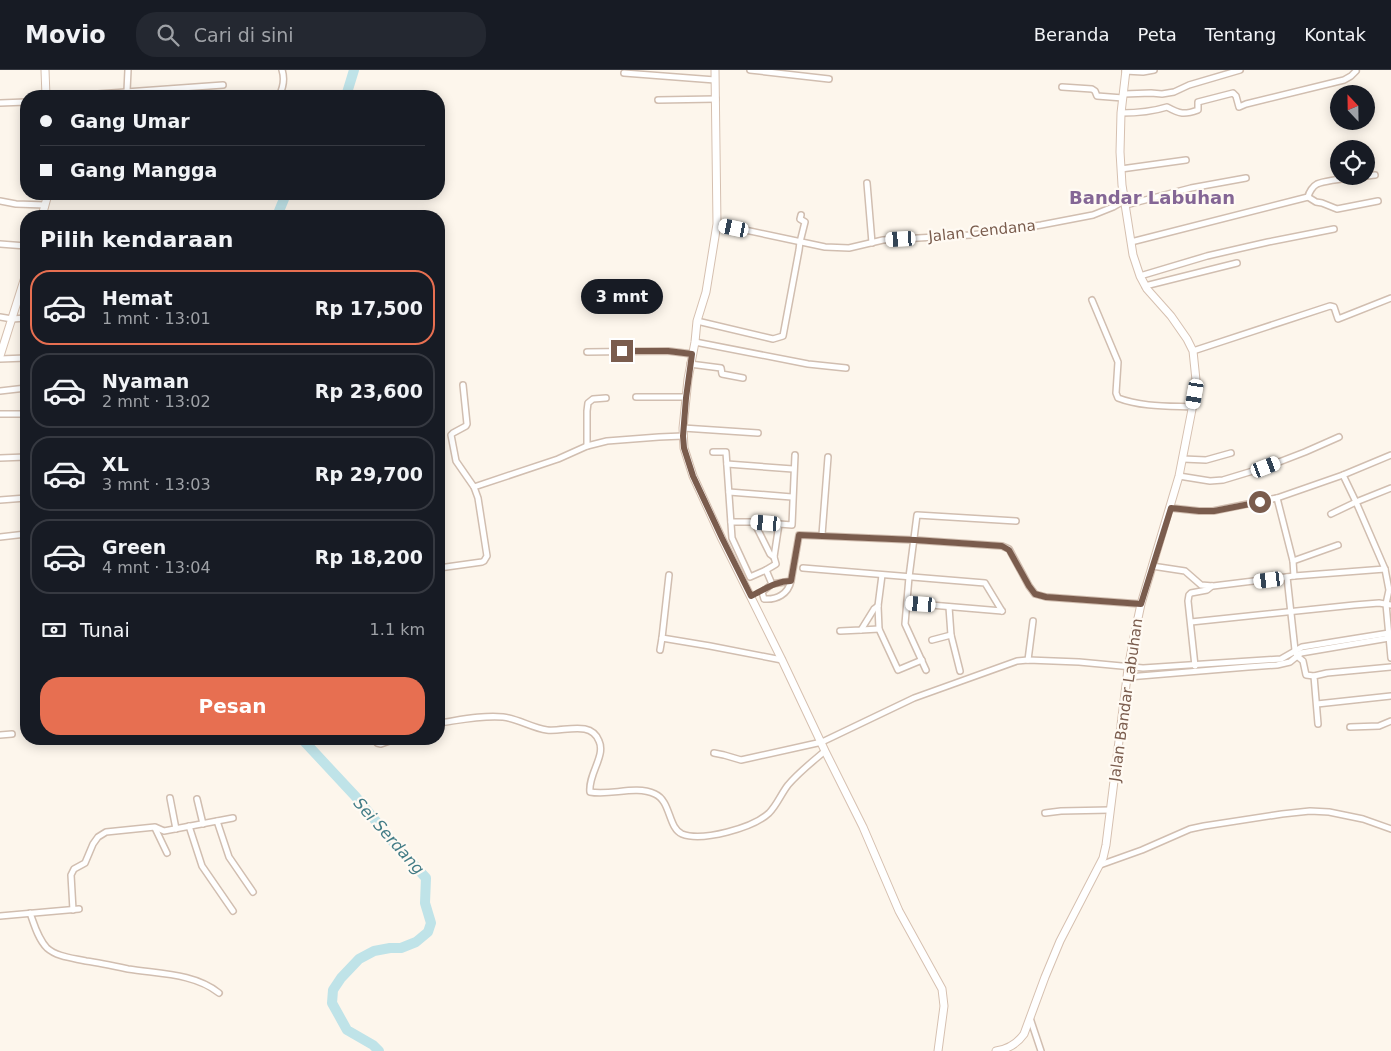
<!DOCTYPE html>
<html lang="id">
<meta charset="utf-8">
<style>
body{margin:0;font-family:"DejaVu Sans",sans-serif;background:#242831;color:#f1f3f6;height:100vh;display:flex;flex-direction:column;font-size:19px;white-space:nowrap}
*{box-sizing:border-box;margin:0}
p{font-size:16px;color:#9ea1a6}
.icon{flex:none;width:28px;height:28px;fill:none;stroke:currentColor;stroke-width:2;stroke-linecap:round;stroke-linejoin:round}
.map{position:relative;flex:1;overflow:hidden}
.panel{position:absolute;left:20px;top:140px;width:425px;height:535px;display:flex;flex-direction:column;background:#171b24;border-radius:20px;box-shadow:0 2px 12px #0003}
.panel>*{flex:none}
.hud{position:absolute;left:20px;top:20px;width:425px;height:110px;border-radius:20px;box-shadow:0 2px 12px #0003;display:grid;align-content:center;height:110px;padding:0 20px;background:#171b24}
.needle{width:32px;rotate:338deg}
.tools{position:absolute;left:1330px;top:15px;display:grid;gap:10px}
.tools a{display:grid;place-items:center;width:45px;height:45px;border-radius:50%;background:#171b24;box-shadow:0 2px 12px #0003;font-size:25px}
.end{position:absolute;width:22px;height:22px;margin:-11px;border:6px solid #7a5c4d;background:#fff;box-shadow:0 0 0 2px #fff}
.from{border-radius:50%}
.bubble{position:absolute;height:35px;border-radius:18px;background:#171b24;box-shadow:0 2px 12px #0003;font-size:16px;font-weight:700;line-height:35px;text-align:center}
.car{position:absolute;width:15px;height:30px;margin:-15px -8px;border-radius:6px;box-shadow:0 0 4px 1px #0007;background:linear-gradient(#fff 24%,#345 0 40%,#fff 0 76%,#345 0 86%,#fff 0)}
.hud b{display:flex;align-items:center;gap:18px;height:48px;font-size:19px}
.hud b+b{border-top:1px solid #363941}
.hud i{width:12px;height:12px;background:#f1f3f6}
ul{padding:0;list-style:none}
li{display:flex;align-items:center;gap:15px;height:75px;margin:0 10px 8px;padding:0 10px;border:2px solid #363941;border-radius:20px}
li div{flex:1}
li b{display:block;font-size:19px}
li em{font-style:normal;font-weight:700}
li.active{border-color:#e76f51}
li>.icon{width:45px;height:45px;stroke-width:1.5}
h2{padding:0 20px;font-size:22px;line-height:60px}
.pay{display:flex;align-items:center;gap:12px;height:55px;padding:0 20px;font-size:19px}
.pay p{margin-inline-start:auto}
.action{display:flex;gap:10px;margin-top:auto;padding:10px 20px}
.action a{flex:1;height:58px;border-radius:20px;background:#e76f51;color:#fff;font-size:20px;font-weight:700;line-height:58px;text-align:center}
header{display:flex;align-items:center;gap:30px;box-sizing:border-box;height:70px;padding:0 25px;background:#171b24;border-bottom:1px solid #363941}
header strong{font-size:24px}
nav{display:flex;gap:28px;margin-inline-start:auto;font-size:18px}
.search{width:350px;height:45px;background:#242831;display:flex;align-items:center;gap:12px;box-sizing:border-box;padding:0 18px;border-radius:20px;color:#9ea1a6;font-size:19px}
.map>svg:first-child{display:block}
.lines{fill:none;stroke-linecap:round;stroke-linejoin:round}
.river{stroke:#bfe3e8;stroke-width:10}
.street-casing{stroke:#d1beb0;stroke-width:8}
.secondary-casing{stroke:#d6c0b0;stroke-width:9}
.street{stroke:#fff;stroke-width:5}
.secondary{stroke:#fff;stroke-width:7}
.route{stroke:#7a5c4d;stroke-width:6}
.labels{text-anchor:middle;dominant-baseline:central;stroke-width:4.5;stroke-linejoin:round;paint-order:stroke}
.street-label{font-size:15px;fill:#7a5c4d;stroke:#fffaf3}
.water-label{font-size:16px;font-style:italic;fill:#437c86;stroke:#fffaf3}
.quarter-label{font-size:18px;font-weight:bold;fill:#846695;stroke:#fffaf3}
</style>
<header>
<strong>Movio</strong>
<div class="search"><svg class="icon" aria-label="search" viewBox="0 0 24 24"><circle cx="10" cy="10" r="6"/><path d="M15 15l6 6"/></svg>Cari di sini</div>
<nav><a>Beranda</a><a>Peta</a><a>Tentang</a><a>Kontak</a></nav>
</header>
<div class="map">
<svg width="1391" height="981" viewBox="0 0 1391 981">
<rect width="100%" height="100%" fill="#fdf6ec"/>
<g class="lines">
<g class="river">
<path d="M346,26L354,0"/>
<path d="M277,146L286,124"/>
<path d="M302,669L356,727L393,772L426,808L425,833L431,853L428,862L416,872L401,878H390L374,881L359,889L341,908L333,920L332,933L347,960L373,975L379,981"/>
</g>
<defs>
<g id="street">
<path d="M750,0L829,9"/>
<path d="M1125,1L1143,2L1154,0"/>
<path d="M624,3L715,10"/>
<path d="M1062,17L1092,19L1095,21L1097,26L1123,28"/>
<path d="M127,21L128,0"/>
<path d="M1124,24L1151,23L1162,24L1174,22L1189,15L1240,0"/>
<path d="M46,25H84L223,15"/>
<path d="M279,26C283,18 285,9 282,0"/>
<path d="M658,30L716,29"/>
<path d="M0,33L26,32"/>
<path d="M1121,43C1138,43 1151,42 1167,37C1180,44 1184,45 1198,40V32L1233,23L1236,26L1239,37L1246,34L1344,10L1351,6L1356,1"/>
<path d="M1121,99L1186,90"/>
<path d="M867,113L872,173"/>
<path d="M1308,127C1309,122 1313,116 1317,114C1328,109 1361,107 1375,105"/>
<path d="M0,131L16,134L45,135"/>
<path d="M1126,135L1191,118L1246,108"/>
<path d="M717,154L825,177L849,178L883,170L971,165L1002,161L1041,155L1093,145L1113,137L1125,130"/>
<path d="M1131,172L1308,127L1316,132L1322,133L1337,139L1378,131"/>
<path d="M0,174L26,176"/>
<path d="M1140,206L1207,186L1268,172L1334,159"/>
<path d="M1145,216L1237,193"/>
<path d="M1092,230L1118,292L1116,323L1118,328C1141,337 1169,336 1193,337"/>
<path d="M0,247L12,249L26,248"/>
<path d="M697,251L773,269L783,266L799,180L800,172L805,152L800,149L801,145"/>
<path d="M695,272L808,294L846,298"/>
<path d="M1193,281L1330,236L1334,237L1338,249L1391,228"/>
<path d="M587,282L668,281L692,284"/>
<path d="M0,289L26,288"/>
<path d="M690,294L721,298L722,304L743,308"/>
<path d="M0,321L26,318"/>
<path d="M636,327H686"/>
<path d="M0,344H26"/>
<path d="M683,358L758,363"/>
<path d="M587,376V341L588,333L593,329L606,328"/>
<path d="M713,382H726L732,468L750,507L766,500L772,514"/>
<path d="M0,388L26,387"/>
<path d="M1183,389L1206,390L1231,383"/>
<path d="M727,394L793,399"/>
<path d="M1343,405L1356,432L1385,499L1389,520L1386,534L1391,588"/>
<path d="M1179,406L1210,411L1223,410L1266,397L1305,382L1339,367"/>
<path d="M474,417L558,389L587,376L607,371L659,367L683,366"/>
<path d="M729,422L792,427"/>
<path d="M1277,428L1293,491"/>
<path d="M0,430L26,428"/>
<path d="M1171,438L1199,441H1213L1277,428L1343,405L1391,385"/>
<path d="M1331,444L1356,432L1391,418"/>
<path d="M731,452H754L770,484L774,487L776,494L766,500"/>
<path d="M754,452L779,454L774,487"/>
<path d="M779,454L792,455L795,385"/>
<path d="M822,465L828,387"/>
<path d="M0,467L26,464"/>
<path d="M1152,496L1185,501L1201,515L1213,516L1294,506L1385,499"/>
<path d="M439,498L482,492L484,491L487,486L478,428L474,417L456,391L451,365L453,363L466,356L467,354L463,315"/>
<path d="M803,498L985,513L1002,541"/>
<path d="M669,505L662,568L710,576L782,590"/>
<path d="M882,505L878,536L879,559L898,600L922,590"/>
<path d="M1294,506L1293,491L1338,475"/>
<path d="M1287,507L1295,580L1297,586L1303,591L1306,605L1314,606"/>
<path d="M791,511L772,514L762,522L764,529C777,530 788,524 791,511L799,465L915,470L1002,476L1009,479L1029,516L1035,524L1046,527L1141,534"/>
<path d="M907,533L1002,541"/>
<path d="M949,537L951,565L960,601"/>
<path d="M1191,552L1354,535L1379,533L1391,535"/>
<path d="M861,560L879,559"/>
<path d="M840,561L861,560L874,539L878,536"/>
<path d="M932,570L951,565"/>
<path d="M660,580L662,568"/>
<path d="M1028,590L1033,551"/>
<path d="M1195,596L1188,531L1189,525L1191,523L1207,520L1212,516"/>
<path d="M926,600L905,554L909,507L917,445L1016,451"/>
<path d="M1128,607L1248,597L1277,595L1290,592L1301,583L1389,568"/>
<path d="M1317,634L1391,626"/>
<path d="M439,653C460,650 482,645 503,647C519,649 532,658 547,660C564,662 591,650 599,671C606,686 588,704 590,722C611,726 635,715 655,724C671,731 668,758 682,764C702,772 753,758 769,743C777,735 781,724 788,715C799,702 812,692 825,681"/>
<path d="M1318,654L1314,606L1327,603L1391,597"/>
<path d="M1350,657L1379,656L1391,651"/>
<path d="M0,665L12,664"/>
<path d="M375,669L377,673L381,674L395,669"/>
<path d="M714,683L724,685L741,690L822,672L914,628L1017,591L1028,590L1079,592L1143,598L1281,589L1302,577L1389,563"/>
<path d="M170,728L176,759"/>
<path d="M197,729L203,754"/>
<path d="M1045,743L1061,741L1110,740"/>
<path d="M217,751L229,787L253,822"/>
<path d="M189,756L202,796L233,841"/>
<path d="M155,758L167,783"/>
<path d="M1100,795L1142,780L1190,759L1204,756L1282,744L1310,741L1329,742L1363,749L1391,759"/>
<path d="M73,840L71,805L74,799L85,793L93,774L98,767L106,762L155,757L164,761L233,748"/>
<path d="M30,843C34,854 38,869 47,878C57,887 73,888 86,891C100,893 114,896 128,899C158,904 194,903 219,923"/>
<path d="M0,846L79,839"/>
<path d="M1030,948L1041,981"/>
</g>
<g id="secondary">
<path d="M45,0L46,26"/>
<path d="M715,0L717,154L706,222L697,251L695,272L688,309L683,358L684,378L693,406L722,469L782,590L825,681L863,757L899,841L942,919L944,936L938,981"/>
<path d="M42,146L48,124"/>
<path d="M0,286L26,204"/>
<path d="M996,981C1008,979 1017,974 1024,964L1045,907L1060,871L1103,788L1106,775L1128,599L1134,567L1141,534L1179,406L1195,324L1196,310L1193,281L1187,269L1171,246L1147,219L1140,206L1133,185L1122,115L1120,82L1121,43L1126,0"/>
</g>
</defs>
<use href="#street" class="street-casing"/>
<use href="#secondary" class="secondary-casing"/>
<use href="#street" class="street"/>
<use href="#secondary" class="secondary"/>
</g>
<g class="lines">
<path class="route" d="M622,281H668L692,284L686,328L683,366L684,378L693,406L722,468L751,526C764,520 775,511 791,511L799,465L915,470L1002,476L1009,480L1029,516L1035,524L1046,527L1141,534L1171,438L1199,441H1214L1260,432"/>
</g>
<g class="labels">
<g class="street-label">
<text transform="translate(982 161) rotate(-6)">Jalan Cendana</text>
<text transform="translate(1126 630) rotate(-82)">Jalan Bandar Labuhan</text>
</g>
<g class="water-label">
<text transform="translate(389 766) rotate(48)">Sei Serdang</text>
</g>
<g class="quarter-label">
<text x="1152" y="127">Bandar Labuhan</text>
</g>
</g>
</svg>
<div class="tools">
<a><svg class="needle" viewBox="-14 -14 28 28"><path d="M0-13l5 13h-10z" fill="#e53935"/><path d="M0 13l5-13h-10z" fill="#9ea1a6"/></svg></a>
<a><svg class="icon" aria-label="locate" viewBox="0 0 24 24"><circle cx="12" cy="12" r="6"/><path d="M12 2v4M12 18v4M2 12h4M18 12h4"/></svg></a>
</div>
<i class="end from" style="left:1260px;top:432px"></i>
<i class="end" style="left:622px;top:281px"></i>
<div class="bubble" style="left:581px;top:209px;width:82px">3 mnt</div>
<i class="car" style="left:734px;top:158px;rotate:282deg"></i>
<i class="car" style="left:901px;top:169px;rotate:267deg"></i>
<i class="car" style="left:1195px;top:324px;rotate:190deg"></i>
<i class="car" style="left:1266px;top:397px;rotate:69deg"></i>
<i class="car" style="left:766px;top:453px;rotate:275deg"></i>
<i class="car" style="left:1269px;top:510px;rotate:263deg"></i>
<i class="car" style="left:921px;top:534px;rotate:274deg"></i>
<div class="hud">
<b><i class="from"></i>Gang Umar</b>
<b><i></i>Gang Mangga</b>
</div>
<section class="panel">
<h2>Pilih kendaraan</h2>
<ul>
<li class="active"><svg class="icon" aria-label="car" viewBox="0 0 24 24"><path d="M5 17H2v-5l4-1 3-4h7l3 4 3 1v5h-3M9 17h6M6 11h13"/><circle cx="7" cy="17" r="2"/><circle cx="17" cy="17" r="2"/></svg><div><b>Hemat</b><p>1 mnt · 13:01</p></div><em>Rp 17,500</em></li>
<li><svg class="icon" aria-label="car" viewBox="0 0 24 24"><path d="M5 17H2v-5l4-1 3-4h7l3 4 3 1v5h-3M9 17h6M6 11h13"/><circle cx="7" cy="17" r="2"/><circle cx="17" cy="17" r="2"/></svg><div><b>Nyaman</b><p>2 mnt · 13:02</p></div><em>Rp 23,600</em></li>
<li><svg class="icon" aria-label="car" viewBox="0 0 24 24"><path d="M5 17H2v-5l4-1 3-4h7l3 4 3 1v5h-3M9 17h6M6 11h13"/><circle cx="7" cy="17" r="2"/><circle cx="17" cy="17" r="2"/></svg><div><b>XL</b><p>3 mnt · 13:03</p></div><em>Rp 29,700</em></li>
<li><svg class="icon" aria-label="car" viewBox="0 0 24 24"><path d="M5 17H2v-5l4-1 3-4h7l3 4 3 1v5h-3M9 17h6M6 11h13"/><circle cx="7" cy="17" r="2"/><circle cx="17" cy="17" r="2"/></svg><div><b>Green</b><p>4 mnt · 13:04</p></div><em>Rp 18,200</em></li>
</ul>
<div class="pay"><svg class="icon" aria-label="cash" viewBox="0 0 24 24"><path d="M3 7h18v10H3z"/><circle cx="12" cy="12" r="2"/></svg>Tunai<p>1.1 km</p></div>
<div class="action"><a>Pesan</a></div>
</section>
</div>
